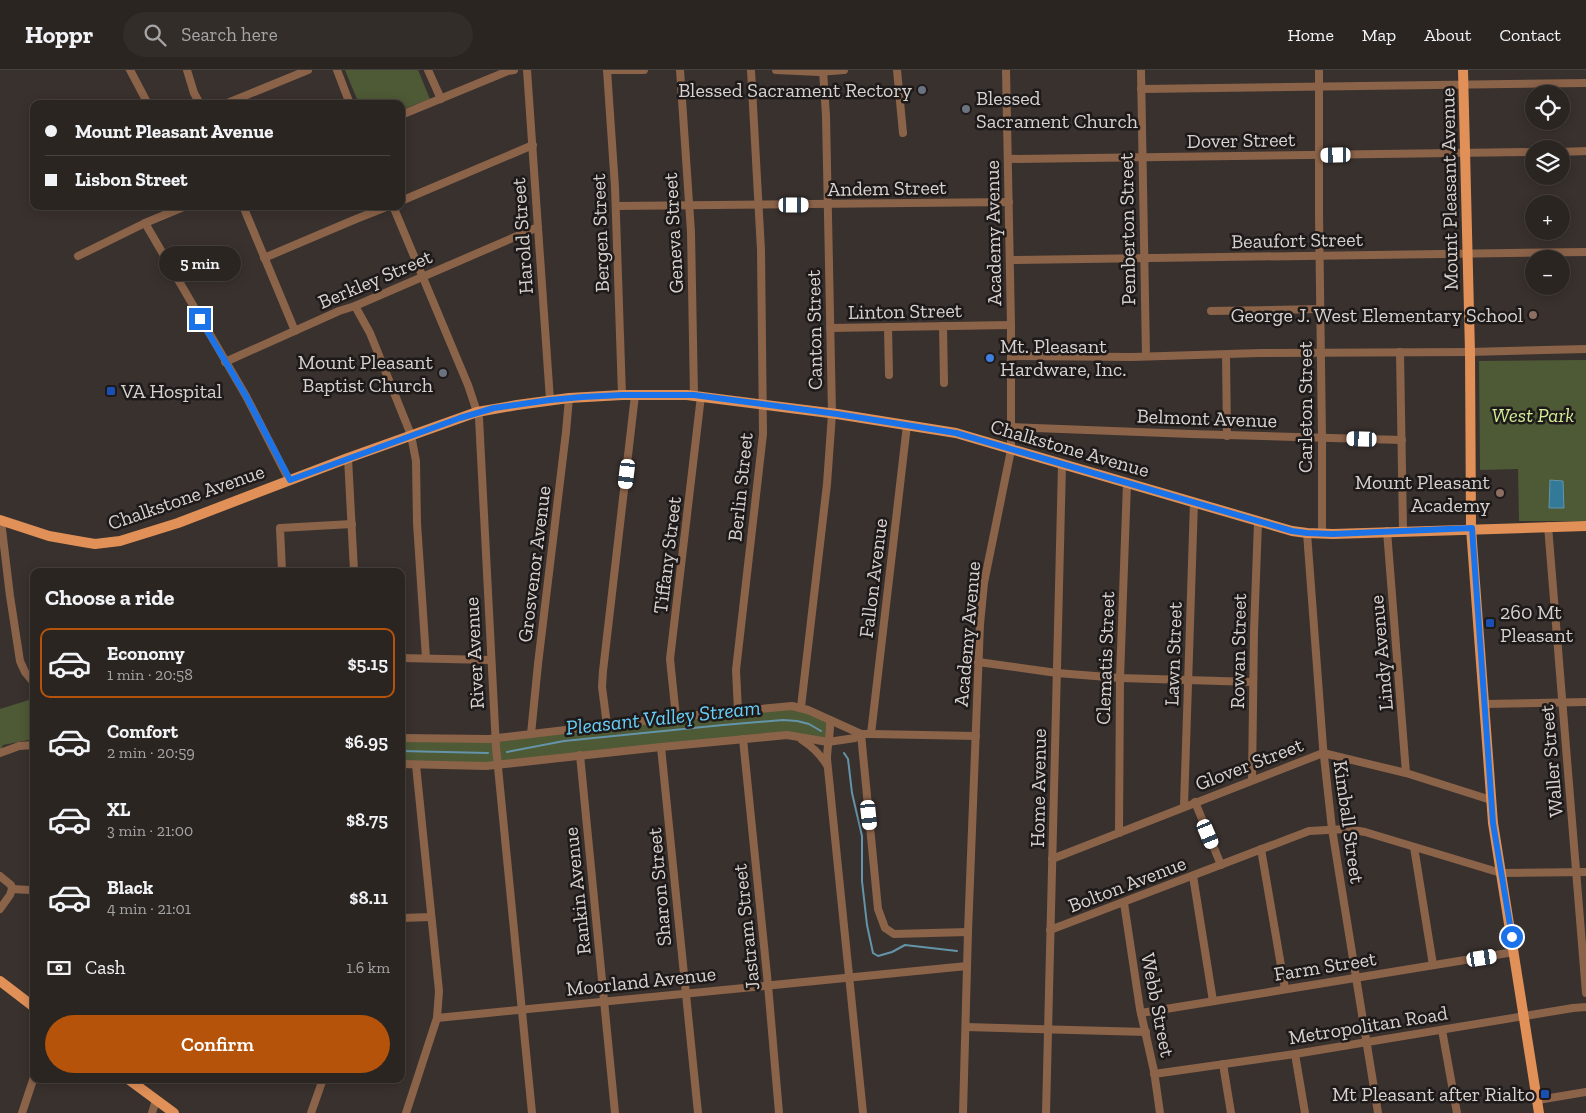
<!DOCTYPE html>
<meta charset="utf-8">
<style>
body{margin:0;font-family:"Zilla Slab",serif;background:#332d2a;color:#f1f3f6;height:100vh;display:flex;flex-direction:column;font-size:19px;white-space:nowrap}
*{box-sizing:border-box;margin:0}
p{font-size:16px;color:#a6a5a5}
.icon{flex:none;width:28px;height:28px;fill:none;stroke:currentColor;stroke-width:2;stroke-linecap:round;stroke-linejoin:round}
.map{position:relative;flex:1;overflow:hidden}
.drawer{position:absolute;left:30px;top:498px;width:375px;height:515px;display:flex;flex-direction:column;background:#2b2522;border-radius:10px;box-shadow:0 2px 12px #0003,0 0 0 1px #474240}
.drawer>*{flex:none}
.hud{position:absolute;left:30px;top:30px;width:375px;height:110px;border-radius:10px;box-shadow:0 2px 12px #0003,0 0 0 1px #474240;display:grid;align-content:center;height:110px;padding:0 15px;background:#2b2522}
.controls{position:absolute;left:1525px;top:15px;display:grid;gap:10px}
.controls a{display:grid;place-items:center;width:45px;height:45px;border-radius:50%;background:#2b2522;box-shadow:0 2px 12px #0003,0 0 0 1px #474240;font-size:25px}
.end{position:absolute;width:22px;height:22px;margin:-11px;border:6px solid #1a73e8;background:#fff;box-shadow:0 0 0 2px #fff}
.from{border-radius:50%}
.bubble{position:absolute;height:35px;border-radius:18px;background:#2b2522;box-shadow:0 2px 12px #0003,0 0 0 1px #474240;font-size:16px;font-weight:600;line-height:35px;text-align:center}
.car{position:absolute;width:15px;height:30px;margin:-15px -8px;border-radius:6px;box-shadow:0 0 4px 1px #0007;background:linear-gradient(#fff 24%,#345 0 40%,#fff 0 76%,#345 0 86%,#fff 0)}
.hud b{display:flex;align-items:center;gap:18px;height:48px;font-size:19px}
.hud b+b{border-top:1px solid #474240}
.hud i{width:12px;height:12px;background:#f1f3f6}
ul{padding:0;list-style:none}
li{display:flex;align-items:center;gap:15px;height:70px;margin:0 10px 8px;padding:0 5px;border:2px solid transparent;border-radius:10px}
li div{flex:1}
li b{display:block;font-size:19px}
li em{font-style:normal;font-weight:600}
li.current{border-color:#b45309}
li>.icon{width:45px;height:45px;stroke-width:1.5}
h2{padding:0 15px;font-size:22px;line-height:60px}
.pay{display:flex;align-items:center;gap:12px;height:55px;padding:0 15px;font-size:19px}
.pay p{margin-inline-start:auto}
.button{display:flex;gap:10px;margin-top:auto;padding:10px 15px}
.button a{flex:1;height:58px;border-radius:30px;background:#b45309;color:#fff;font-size:20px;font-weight:600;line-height:58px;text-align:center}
header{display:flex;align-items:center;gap:30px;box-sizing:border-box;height:70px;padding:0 25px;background:#2b2522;border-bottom:1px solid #474240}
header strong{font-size:24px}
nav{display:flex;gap:28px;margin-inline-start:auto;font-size:18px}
.search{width:350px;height:45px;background:#332d2a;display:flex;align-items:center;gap:12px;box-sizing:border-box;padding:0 18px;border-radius:28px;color:#a6a5a5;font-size:19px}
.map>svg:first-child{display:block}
.green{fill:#4e5936}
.water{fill:#337a98;stroke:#6494a9}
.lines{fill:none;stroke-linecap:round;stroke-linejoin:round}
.stream{stroke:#6494a9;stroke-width:2}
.minor{stroke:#8b6349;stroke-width:8}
.major{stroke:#e19057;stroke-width:10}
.route{stroke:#1a73e8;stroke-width:6}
.worship-dot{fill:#6b7280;stroke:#1e1a19;stroke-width:2}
.education-dot{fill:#8d6e63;stroke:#1e1a19;stroke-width:2}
.shop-dot{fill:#3f7fe0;stroke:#1e1a19;stroke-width:2}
.transit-dot{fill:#1a4fb4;stroke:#1e1a19;stroke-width:2}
.labels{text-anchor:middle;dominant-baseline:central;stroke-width:5;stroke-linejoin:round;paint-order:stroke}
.poi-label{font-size:20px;fill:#d7d2d0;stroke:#1e1a19;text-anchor:end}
.street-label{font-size:20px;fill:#d7d2d0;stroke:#1e1a19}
.park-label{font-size:20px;font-style:italic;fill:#d2ee98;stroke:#1e1a19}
.water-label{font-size:21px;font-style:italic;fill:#68cefa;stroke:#1e1a19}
</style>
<header>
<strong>Hoppr</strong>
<div class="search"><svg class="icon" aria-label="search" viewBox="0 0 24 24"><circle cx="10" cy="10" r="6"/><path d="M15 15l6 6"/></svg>Search here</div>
<nav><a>Home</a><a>Map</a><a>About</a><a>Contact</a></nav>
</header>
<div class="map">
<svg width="1586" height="1043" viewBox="0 0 1586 1043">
<rect width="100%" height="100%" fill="#39312e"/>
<g class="green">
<path d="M345,0H418L430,29L401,40V34H359Z"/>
<path d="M1586,290V451H1519L1518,399L1480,400L1479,291Z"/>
<path d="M32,629L34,631V669L3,675L0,683V639Z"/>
<path d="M801,637L830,650L828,672L798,663L498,695L401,692V666L495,668Z"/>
</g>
<path class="water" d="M1550,410L1563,411L1564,438H1549Z"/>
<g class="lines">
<g class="stream">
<path d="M401,681L488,683"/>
<path d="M507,682L564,671L723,655L783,650L797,651L809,654L821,661"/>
<path d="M844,683L848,689L852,723L862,766V811L867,855L873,883L878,886L892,882L905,875L957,881"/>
</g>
<g class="minor">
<path d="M130,0L148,34"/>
<path d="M187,0L194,23L200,34"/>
<path d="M337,0L350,34"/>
<path d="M428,0L441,29"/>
<path d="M527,0L550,330"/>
<path d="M607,0L615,117L622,325"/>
<path d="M610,0H644"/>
<path d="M680,0L691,162L694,325"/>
<path d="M776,0L819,2L844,0"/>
<path d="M897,0L903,63"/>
<path d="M1141,0L1146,286"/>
<path d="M1319,0V144L1322,368V464"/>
<path d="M1141,19L1586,13"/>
<path d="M225,34L308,0"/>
<path d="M401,45L508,1L514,0"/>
<path d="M1561,82L1586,81"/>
<path d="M1008,89L1534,82"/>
<path d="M401,131L533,75"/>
<path d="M243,136L295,261"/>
<path d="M393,136L468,315L479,348L496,677L532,1043"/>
<path d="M616,136L1009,132"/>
<path d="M145,153L246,326L289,410"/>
<path d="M78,186L145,153L186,136"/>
<path d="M264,188L356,149L389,136"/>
<path d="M1010,190L1586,182"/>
<path d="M355,236L370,263L411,365L416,391L417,453L426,588"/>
<path d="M1211,241L1321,239"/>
<path d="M943,256L944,313"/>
<path d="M888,257L889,305"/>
<path d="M830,258L1011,255"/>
<path d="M1400,282L1403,460"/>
<path d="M1226,285L1227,366"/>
<path d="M1011,286L1132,287L1260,283L1470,282L1586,279"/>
<path d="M225,292L339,241L355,236L538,157"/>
<path d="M1011,357L1191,364L1402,370"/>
<path d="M348,388L354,501"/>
<path d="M1,451L10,526L20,591L25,602L34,613"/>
<path d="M1548,456L1586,923"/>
<path d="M1387,461L1406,703"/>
<path d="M1307,463L1323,677L1332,759L1378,1043"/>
<path d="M282,501L280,458L352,454"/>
<path d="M401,588L491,590"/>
<path d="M978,592L1057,603L1120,608L1253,612"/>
<path d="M1484,634L1586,632"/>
<path d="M801,637L827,414L832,344L826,46L823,0"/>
<path d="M738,641L736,600L763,364L761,180L751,0"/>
<path d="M676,647L670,589L701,326"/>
<path d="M830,650C831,663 827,676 827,689L863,1043"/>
<path d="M607,655L602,617L603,601L635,325"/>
<path d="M531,664L538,594L566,362L569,328"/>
<path d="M861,664L878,839L885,858L894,864L968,862"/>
<path d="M871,664L907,355"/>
<path d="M401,668L489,669L676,647L792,636L808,640L861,664"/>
<path d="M743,669L768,915L779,1043"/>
<path d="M802,670C813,677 820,684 827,695"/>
<path d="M661,677L698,1043"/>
<path d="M0,683L19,676L34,675"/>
<path d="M580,685L615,1043"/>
<path d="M401,694L486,696L661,677L787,665L828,672L855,668L861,664H871L976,666"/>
<path d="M1252,710L1254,561L1258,452"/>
<path d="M1195,732L1221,795"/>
<path d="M1184,736L1194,432"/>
<path d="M1119,763L1120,608L1127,413"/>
<path d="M1414,777L1433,895"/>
<path d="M1261,779L1285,919"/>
<path d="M1052,789L1323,683L1406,703L1491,730"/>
<path d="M0,806L11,815L12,819"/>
<path d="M1193,806L1213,931"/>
<path d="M12,819L30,820"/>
<path d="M1124,833L1140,939L1154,1001L1160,1043"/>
<path d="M0,839L10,825L12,819"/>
<path d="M401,848L431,847"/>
<path d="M1050,860L1309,761L1346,759L1365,762L1501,803L1586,802"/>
<path d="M1141,943L1514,882"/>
<path d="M437,948L967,896"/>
<path d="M966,957L1146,962"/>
<path d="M1442,960L1457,1043"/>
<path d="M1295,984L1305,1043"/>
<path d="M1223,994L1231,1043"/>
<path d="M1154,1004L1295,984L1573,938L1586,937"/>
<path d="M1538,1030L1586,1022"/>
<path d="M22,1043L34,1007"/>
<path d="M152,1043L156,1030"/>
<path d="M311,1043L323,1009"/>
<path d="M406,1043L437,948L439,921L416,695"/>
<path d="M963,1043L968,862L980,554L984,513L1011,380V255L1006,0"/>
<path d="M1046,1043L1062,395"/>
</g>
<g class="major">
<path d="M1463,0L1470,282L1471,458L1478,553L1493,753L1539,1043"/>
<path d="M0,450L49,466L83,472L95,474L120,471L178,453L348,388L477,342L517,335L569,328L622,325H687L837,344L956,363L1292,461L1307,463L1333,464L1586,456"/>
<path d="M0,911L34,937"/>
<path d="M128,1009L174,1043"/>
</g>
</g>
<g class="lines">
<path class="route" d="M200,249L246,326L290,410L460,348L494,338L550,330L582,327L622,325H694L837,344L956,363L1292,461L1307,463L1333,464L1472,458L1493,753L1512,867"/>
</g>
<g class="worship-dot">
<circle cx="922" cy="20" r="5"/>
<circle cx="966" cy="39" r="5"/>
<circle cx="443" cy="303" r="5"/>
</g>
<g class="education-dot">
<circle cx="1533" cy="245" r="5"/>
<circle cx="1500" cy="423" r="5"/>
</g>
<circle class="shop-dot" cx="990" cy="288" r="5"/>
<g class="transit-dot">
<rect x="106" y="316" width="10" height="10" rx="2.5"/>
<rect x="1485" y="548" width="10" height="10" rx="2.5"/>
<rect x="1540" y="1019" width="10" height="10" rx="2.5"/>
</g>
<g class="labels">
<g class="poi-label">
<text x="912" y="20">Blessed Sacrament Rectory</text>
<text x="976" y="28" text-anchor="start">Blessed<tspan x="976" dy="23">Sacrament Church</tspan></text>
<text x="1523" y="245">George J. West Elementary School</text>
<text x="1000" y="276" text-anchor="start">Mt. Pleasant<tspan x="1000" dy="23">Hardware, Inc.</tspan></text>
<text x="433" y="292">Mount Pleasant<tspan x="433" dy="23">Baptist Church</tspan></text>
<text x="121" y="321" text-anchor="start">VA Hospital</text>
<text x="1490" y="412">Mount Pleasant<tspan x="1490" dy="23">Academy</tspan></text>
<text x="1500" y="542" text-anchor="start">260 Mt<tspan x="1500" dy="23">Pleasant</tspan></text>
<text x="1535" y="1024">Mt Pleasant after Rialto</text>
</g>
<g class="street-label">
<text transform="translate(1241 70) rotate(-1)">Dover Street</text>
<text transform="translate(887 118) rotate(-1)">Andem Street</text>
<text transform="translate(1449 119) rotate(-91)">Mount Pleasant Avenue</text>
<text transform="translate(1127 159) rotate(-91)">Pemberton Street</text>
<text transform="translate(600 163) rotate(-92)">Bergen Street</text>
<text transform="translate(673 163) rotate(-93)">Geneva Street</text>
<text transform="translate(993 163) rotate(-91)">Academy Avenue</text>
<text transform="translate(522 166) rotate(-94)">Harold Street</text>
<text transform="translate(1297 170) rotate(-1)">Beaufort Street</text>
<text transform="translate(375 209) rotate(-23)">Berkley Street</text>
<text transform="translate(905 241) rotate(-1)">Linton Street</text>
<text transform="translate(814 260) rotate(-91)">Canton Street</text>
<text transform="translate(1305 337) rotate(-90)">Carleton Street</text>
<text transform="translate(1207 348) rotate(2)">Belmont Avenue</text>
<text transform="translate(1070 378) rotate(16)">Chalkstone Avenue</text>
<text transform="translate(740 417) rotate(-84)">Berlin Street</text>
<text transform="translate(186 427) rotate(-19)">Chalkstone Avenue</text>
<text transform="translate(667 485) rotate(-83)">Tiffany Street</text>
<text transform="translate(534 494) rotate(-83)">Grosvenor Avenue</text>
<text transform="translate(873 508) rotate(-83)">Fallon Avenue</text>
<text transform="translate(967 564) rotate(-85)">Academy Avenue</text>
<text transform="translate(1238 581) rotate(-89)">Rowan Street</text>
<text transform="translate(474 583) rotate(-93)">River Avenue</text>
<text transform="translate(1381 583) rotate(-95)">Lindy Avenue</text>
<text transform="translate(1173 584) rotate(-88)">Lawn Street</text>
<text transform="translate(1105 588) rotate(-88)">Clematis Street</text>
<text transform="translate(1551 691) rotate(-95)">Waller Street</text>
<text transform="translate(1249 694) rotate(-21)">Glover Street</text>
<text transform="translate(1038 718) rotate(-89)">Home Avenue</text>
<text transform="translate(1349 752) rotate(82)">Kimball Street</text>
<text transform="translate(1127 814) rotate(-21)">Bolton Avenue</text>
<text transform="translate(659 817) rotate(-95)">Sharon Street</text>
<text transform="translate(577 821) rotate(-96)">Rankin Avenue</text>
<text transform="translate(746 857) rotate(-96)">Jastram Street</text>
<text transform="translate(1325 896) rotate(-9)">Farm Street</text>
<text transform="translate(641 911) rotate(-6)">Moorland Avenue</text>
<text transform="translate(1158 935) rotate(79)">Webb Street</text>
<text transform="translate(1368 955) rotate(-9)">Metropolitan Road</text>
</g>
<g class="park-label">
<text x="1533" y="345">West Park</text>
</g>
<g class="water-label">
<text transform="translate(663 647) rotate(-6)">Pleasant Valley Stream</text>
</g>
</g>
</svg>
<div class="controls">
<a><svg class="icon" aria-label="locate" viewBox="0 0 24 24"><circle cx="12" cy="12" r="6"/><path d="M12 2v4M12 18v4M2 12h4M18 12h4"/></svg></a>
<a><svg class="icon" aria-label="layers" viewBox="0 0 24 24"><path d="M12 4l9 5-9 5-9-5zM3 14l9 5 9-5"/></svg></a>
<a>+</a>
<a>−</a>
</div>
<i class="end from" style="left:1512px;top:867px"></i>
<i class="end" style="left:200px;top:249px"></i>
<div class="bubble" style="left:159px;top:176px;width:82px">5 min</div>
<i class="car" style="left:1336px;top:85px;rotate:269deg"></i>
<i class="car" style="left:794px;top:135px;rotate:90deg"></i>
<i class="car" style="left:1362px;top:369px;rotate:272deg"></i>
<i class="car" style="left:627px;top:404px;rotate:187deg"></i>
<i class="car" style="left:869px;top:745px;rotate:174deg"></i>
<i class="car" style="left:1208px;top:764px;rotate:157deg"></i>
<i class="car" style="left:1482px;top:888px;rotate:81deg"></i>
<div class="hud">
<b><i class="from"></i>Mount Pleasant Avenue</b>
<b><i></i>Lisbon Street</b>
</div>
<section class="drawer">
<h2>Choose a ride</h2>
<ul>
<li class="current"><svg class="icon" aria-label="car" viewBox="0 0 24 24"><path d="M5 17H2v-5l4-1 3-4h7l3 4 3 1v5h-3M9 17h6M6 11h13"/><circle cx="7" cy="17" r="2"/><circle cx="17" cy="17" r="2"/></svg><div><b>Economy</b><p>1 min · 20:58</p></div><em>$5.15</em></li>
<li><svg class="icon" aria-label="car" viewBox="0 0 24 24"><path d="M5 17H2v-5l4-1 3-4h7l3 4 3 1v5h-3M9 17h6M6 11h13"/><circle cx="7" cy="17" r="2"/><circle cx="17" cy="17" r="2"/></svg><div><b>Comfort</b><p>2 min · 20:59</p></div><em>$6.95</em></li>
<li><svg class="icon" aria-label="car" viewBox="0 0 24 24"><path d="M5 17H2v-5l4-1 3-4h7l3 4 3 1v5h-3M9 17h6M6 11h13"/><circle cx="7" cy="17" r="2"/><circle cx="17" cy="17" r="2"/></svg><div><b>XL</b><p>3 min · 21:00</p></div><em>$8.75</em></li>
<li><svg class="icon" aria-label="car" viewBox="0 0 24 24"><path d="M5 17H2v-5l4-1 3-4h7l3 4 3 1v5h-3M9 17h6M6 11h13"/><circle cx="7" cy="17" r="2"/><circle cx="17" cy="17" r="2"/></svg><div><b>Black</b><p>4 min · 21:01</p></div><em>$8.11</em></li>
</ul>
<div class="pay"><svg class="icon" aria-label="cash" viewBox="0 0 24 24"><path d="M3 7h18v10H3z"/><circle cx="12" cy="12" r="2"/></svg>Cash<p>1.6 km</p></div>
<div class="button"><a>Confirm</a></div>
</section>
</div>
